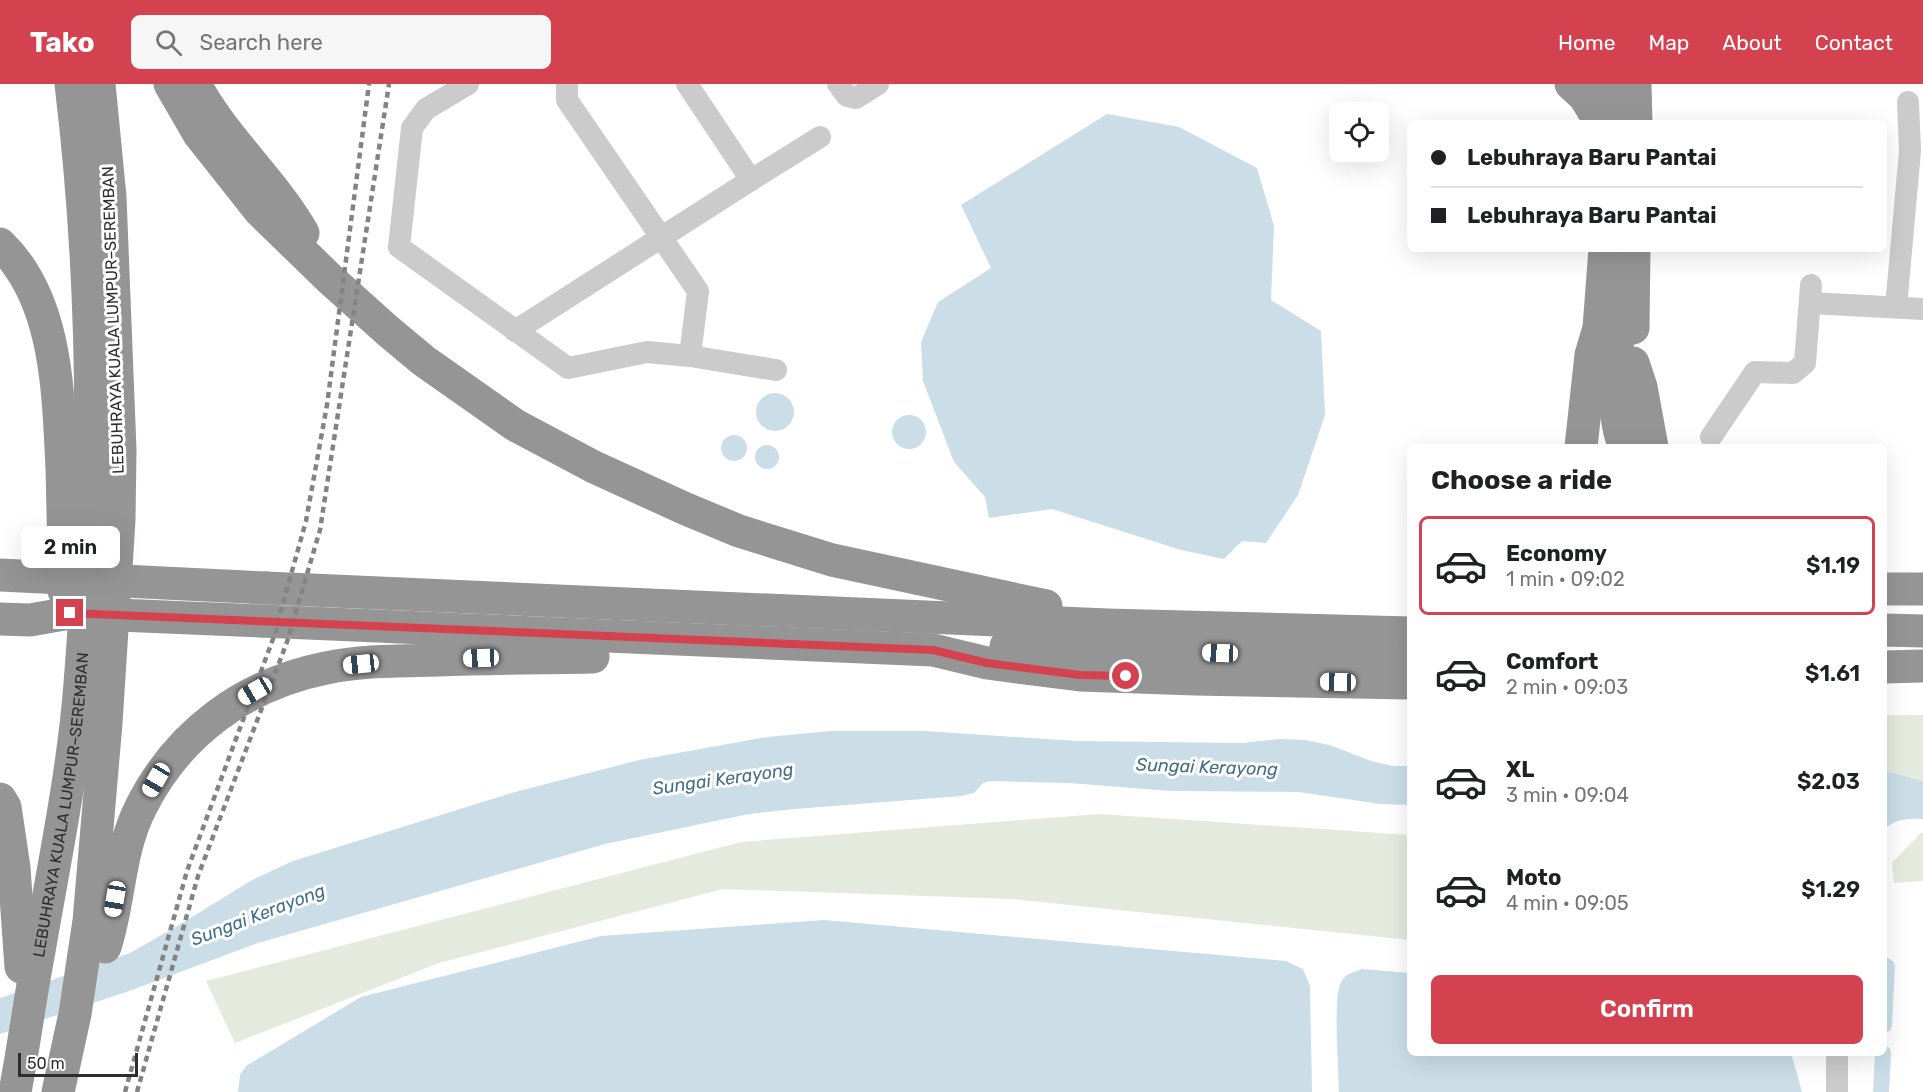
<!DOCTYPE html>
<meta charset="utf-8">
<style>
body{margin:0;font-family:Rubik,sans-serif;background:#f6f6f6;color:#202124;height:100vh;display:flex;flex-direction:column;font-size:22px;white-space:nowrap}
*{box-sizing:border-box;margin:0}
p{font-size:20px;color:#757577}
.icon{flex:none;width:33px;height:33px;fill:none;stroke:currentColor;stroke-width:2;stroke-linecap:round;stroke-linejoin:round}
.map{position:relative;flex:1;overflow:hidden}
.side{position:absolute;left:1407px;top:360px;width:480px;height:612px;display:flex;flex-direction:column;background:#fff;border-radius:9px;box-shadow:0 6px 24px #0002}
.side>*{flex:none}
.top-card{position:absolute;left:1407px;top:36px;width:480px;height:132px;border-radius:9px;box-shadow:0 6px 24px #0002;display:grid;align-content:center;height:132px;padding:0 24px;background:#fff}
.controls{position:absolute;left:1329px;top:18px;display:grid;gap:12px}
.controls a{display:grid;place-items:center;width:60px;height:60px;border-radius:9px;background:#fff;box-shadow:0 6px 24px #0002;font-size:30px}
.scale{position:absolute;left:18px;bottom:15px;width:120px;box-sizing:border-box;padding-left:6px;border:3px solid #2e2e2e;border-top:0;font-size:16px;line-height:21px;white-space:nowrap;color:#2e2e2e;-webkit-text-stroke:4px #fff;paint-order:stroke}
.end{position:absolute;width:27px;height:27px;margin:-14px;border:8px solid #d4414f;background:#fff;box-shadow:0 0 0 3px #fff}
.from{border-radius:50%}
.bubble{position:absolute;height:42px;border-radius:9px;background:#fff;box-shadow:0 6px 24px #0002;font-size:20px;font-weight:600;line-height:42px;text-align:center}
.car{position:absolute;width:18px;height:36px;margin:-18px -9px;border-radius:8px;box-shadow:0 0 4px 2px #0007;background:linear-gradient(#fff 24%,#345 0 40%,#fff 0 76%,#345 0 86%,#fff 0)}
.top-card b{display:flex;align-items:center;gap:21px;height:57px;font-size:22px}
.top-card b+b{border-top:2px solid #e0e0e0}
.top-card i{width:15px;height:15px;background:#202124}
ul{padding:0;list-style:none}
li{display:flex;align-items:center;gap:18px;height:99px;margin:0 12px 9px;padding:0 12px;border:3px solid transparent;border-radius:9px}
li div{flex:1}
li b{display:block;font-size:22px}
li em{font-style:normal;font-weight:600}
li.active{border-color:#d4414f}
li>.icon{width:54px;height:54px;stroke-width:1.5}
h2{padding:0 24px;font-size:27px;line-height:72px}
.button{display:flex;gap:12px;margin-top:auto;padding:12px 24px}
.button a{flex:1;height:69px;border-radius:9px;background:#d4414f;color:#fff;font-size:24px;font-weight:600;line-height:69px;text-align:center}
header{display:flex;align-items:center;gap:36px;box-sizing:border-box;height:84px;padding:0 30px;background:#d4414f;color:#fff}
header strong{font-size:28px}
nav{display:flex;gap:33px;margin-inline-start:auto;font-size:21px}
.search{width:420px;height:54px;background:#f6f6f6;display:flex;align-items:center;gap:15px;box-sizing:border-box;padding:0 21px;border-radius:9px;color:#757577;font-size:22px}
.map>svg:first-child{display:block}
.green{fill:#e4eadd}
.water{fill:#cbdee8}
.lines{fill:none;stroke-linecap:round;stroke-linejoin:round}
.canal{stroke:#cbdee8;stroke-width:16}
.minor{stroke:#cbcbcb;stroke-width:22}
.highway{stroke:#959595;stroke-width:33}
.rail{stroke:#838383;stroke-width:4.5;stroke-dasharray:6 4.5;stroke-linecap:butt}
.highway-bridge{stroke:#959595;stroke-width:33}
.route{stroke:#d4414f;stroke-width:8}
.labels{text-anchor:middle;dominant-baseline:central;stroke-width:6;stroke-linejoin:round;paint-order:stroke}
.street-label{font-size:16px;fill:#2e2e2e;stroke:#fff}
.water-label{font-size:18px;font-style:italic;fill:#446f88;stroke:#fff}
</style>
<header>
<strong>Tako</strong>
<div class="search"><svg class="icon" aria-label="search" viewBox="0 0 24 24"><circle cx="10" cy="10" r="6"/><path d="M15 15l6 6"/></svg>Search here</div>
<nav><a>Home</a><a>Map</a><a>About</a><a>Contact</a></nav>
</header>
<div class="map">
<svg width="1923" height="1008" viewBox="0 0 1923 1008">
<rect width="100%" height="100%" fill="#fff"/>
<g class="green">
<path d="M1884,631H1923V697L1884,686Z"/>
<path d="M1099,730L1410,751V856L1012,815L723,805L439,879L235,959L206,897L741,758Z"/>
<path d="M1921,749H1923V797L1894,799L1892,779Z"/>
</g>
<g class="water">
<path d="M1107,30L1179,43L1257,84L1274,142L1271,216L1321,247L1325,331L1298,411L1266,459L1242,457L1224,475L1181,466L1052,425L989,434L985,413L954,378L923,297L921,258L938,218L991,184L961,121Z"/>
<circle cx="775" cy="328" r="19"/>
<circle cx="909" cy="348" r="17"/>
<circle cx="734" cy="364" r="13"/>
<circle cx="767" cy="373" r="12"/>
<path d="M831,647H924L1077,657L1243,659L1280,655L1305,656L1330,661L1371,677L1392,682H1410V721L1380,720L1299,708L1171,707L1069,699L990,697L983,699L974,709L961,712L795,725L749,730L605,760L258,859L132,906L0,950V914L130,869L179,841L252,796L293,777L515,708L639,676L767,653Z"/>
<path d="M1884,686L1923,697V735C1907,734 1897,735 1884,745Z"/>
<path d="M824,836L1286,877L1303,885L1310,902L1312,1008H238L240,991L246,982L361,913L601,852Z"/>
<path d="M1362,885L1410,889V969H1791L1802,1008H1339C1339,985 1332,912 1342,896C1347,889 1355,888 1362,885Z"/>
</g>
<g class="lines">
<g class="canal">
<path d="M1884,881L1887,883L1884,941"/>
<path d="M1881,1008L1883,969"/>
</g>
<g class="minor">
<path d="M468,0L426,25L412,44L399,163L568,284L647,268L690,272L776,286"/>
<path d="M567,0V16L698,207L690,272"/>
<path d="M687,0L751,96L820,53"/>
<path d="M838,0L847,12L856,14L878,0"/>
<path d="M1810,219L1923,225"/>
<path d="M1896,223L1910,67L1908,18"/>
<path d="M515,247L751,96"/>
<path d="M1711,353L1755,288L1793,289L1805,279L1811,201"/>
<path d="M1837,1008V969"/>
</g>
<g class="highway">
<path d="M170,0L199,50L260,127L330,195L388,247L424,277L515,341L594,383L686,425L739,447L832,476L1046,522"/>
<path d="M195,0C224,55 272,95 303,149"/>
<path d="M1571,0L1585,13L1601,39"/>
<path d="M1608,0L1610,39"/>
<path d="M1635,0L1636,39"/>
<path d="M0,160C58,216 58,309 62,384C63,425 64,466 64,507"/>
<path d="M1621,218C1618,257 1608,327 1625,363"/>
<path d="M1633,244L1634,165"/>
<path d="M1633,279L1641,303L1652,363"/>
<path d="M1581,363L1591,271L1599,244L1605,165"/>
<path d="M266,504L1107,541L1410,549"/>
<path d="M1884,505H1923"/>
<path d="M261,537L933,566L987,579L1080,591L1195,595L1410,599"/>
<path d="M1884,546L1923,547"/>
<path d="M1006,562L1410,575"/>
<path d="M1884,583L1923,582"/>
<path d="M0,715L5,723L14,784L21,883"/>
<path d="M105,863C120,817 118,768 141,723C178,649 245,600 326,584C363,576 401,577 439,576C490,574 542,574 593,573"/>
<path id="s1" d="M15,1008C24,961 30,914 39,867C54,779 73,690 80,600C96,401 95,199 71,0"/>
<path d="M58,1008L75,930L89,837L106,639L119,436L120,366L110,113L99,0"/>
</g>
<g class="rail">
<path d="M125,1008L187,787L273,555L306,437L327,321L369,0"/>
<path d="M137,1008L198,792L287,558L320,446L389,0"/>
</g>
<g class="highway-bridge">
<path d="M0,491L266,504"/>
<path d="M0,535L30,536L70,529L261,537"/>
</g>
</g>
<g class="lines">
<path class="route" d="M70,529L933,566L987,579L1080,591L1126,592"/>
</g>
<g class="labels">
<g class="street-label">
<text transform="translate(113 236) rotate(-92)">LEBUHRAYA KUALA LUMPUR–SEREMBAN</text>
<text stroke="none"><textPath href="#s1" startOffset="291">LEBUHRAYA KUALA LUMPUR–SEREMBAN</textPath></text>
</g>
<g class="water-label">
<text transform="translate(1207 683) rotate(2)">Sungai Kerayong</text>
<text transform="translate(723 695) rotate(-8)">Sungai Kerayong</text>
<text transform="translate(258 831) rotate(-21)">Sungai Kerayong</text>
</g>
</g>
</svg>
<div class="controls">
<a><svg class="icon" aria-label="locate" viewBox="0 0 24 24"><circle cx="12" cy="12" r="6"/><path d="M12 2v4M12 18v4M2 12h4M18 12h4"/></svg></a>
</div>
<div class="scale">50 m</div>
<i class="end from" style="left:1126px;top:592px"></i>
<i class="end" style="left:70px;top:529px"></i>
<div class="bubble" style="left:21px;top:442px;width:99px">2 min</div>
<i class="car" style="left:1220px;top:569px;rotate:272deg"></i>
<i class="car" style="left:481px;top:574px;rotate:268deg"></i>
<i class="car" style="left:361px;top:580px;rotate:264deg"></i>
<i class="car" style="left:1338px;top:598px;rotate:271deg"></i>
<i class="car" style="left:255px;top:607px;rotate:240deg"></i>
<i class="car" style="left:156px;top:696px;rotate:210deg"></i>
<i class="car" style="left:115px;top:815px;rotate:190deg"></i>
<div class="top-card">
<b><i class="from"></i>Lebuhraya Baru Pantai</b>
<b><i></i>Lebuhraya Baru Pantai</b>
</div>
<section class="side">
<h2>Choose a ride</h2>
<ul>
<li class="active"><svg class="icon" aria-label="car" viewBox="0 0 24 24"><path d="M5 17H2v-5l4-1 3-4h7l3 4 3 1v5h-3M9 17h6M6 11h13"/><circle cx="7" cy="17" r="2"/><circle cx="17" cy="17" r="2"/></svg><div><b>Economy</b><p>1 min · 09:02</p></div><em>$1.19</em></li>
<li><svg class="icon" aria-label="car" viewBox="0 0 24 24"><path d="M5 17H2v-5l4-1 3-4h7l3 4 3 1v5h-3M9 17h6M6 11h13"/><circle cx="7" cy="17" r="2"/><circle cx="17" cy="17" r="2"/></svg><div><b>Comfort</b><p>2 min · 09:03</p></div><em>$1.61</em></li>
<li><svg class="icon" aria-label="car" viewBox="0 0 24 24"><path d="M5 17H2v-5l4-1 3-4h7l3 4 3 1v5h-3M9 17h6M6 11h13"/><circle cx="7" cy="17" r="2"/><circle cx="17" cy="17" r="2"/></svg><div><b>XL</b><p>3 min · 09:04</p></div><em>$2.03</em></li>
<li><svg class="icon" aria-label="car" viewBox="0 0 24 24"><path d="M5 17H2v-5l4-1 3-4h7l3 4 3 1v5h-3M9 17h6M6 11h13"/><circle cx="7" cy="17" r="2"/><circle cx="17" cy="17" r="2"/></svg><div><b>Moto</b><p>4 min · 09:05</p></div><em>$1.29</em></li>
</ul>
<div class="button"><a>Confirm</a></div>
</section>
</div>
